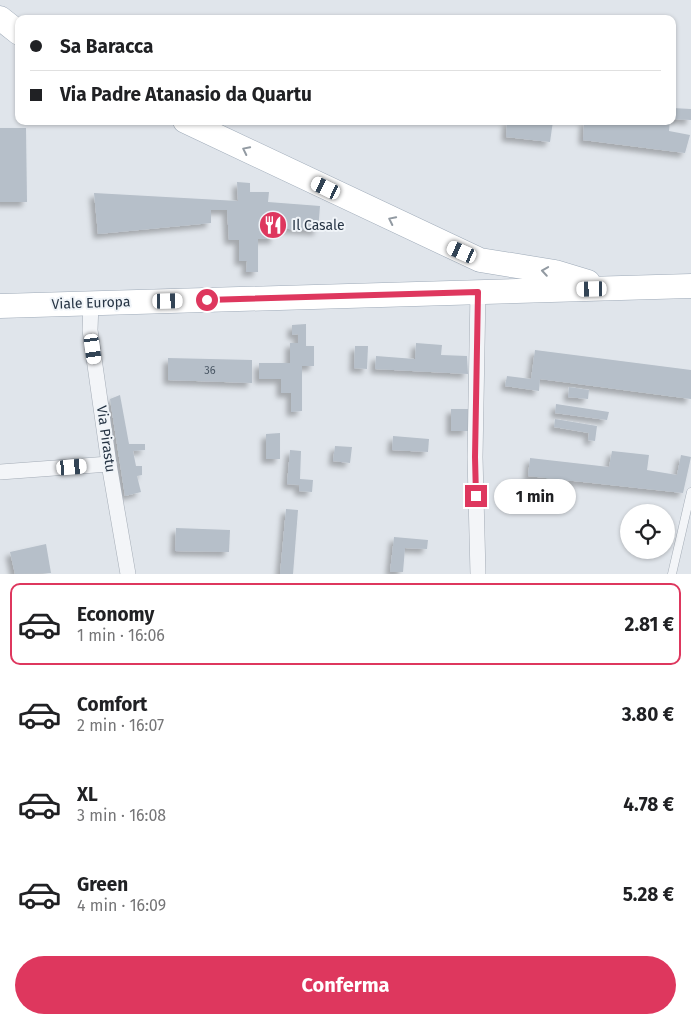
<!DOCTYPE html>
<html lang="it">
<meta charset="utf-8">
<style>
body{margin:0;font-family:"Fira Sans",sans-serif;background:#f2f2f2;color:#202124;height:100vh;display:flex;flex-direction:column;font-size:19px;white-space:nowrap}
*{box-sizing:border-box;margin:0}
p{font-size:16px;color:#757577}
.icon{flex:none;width:28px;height:28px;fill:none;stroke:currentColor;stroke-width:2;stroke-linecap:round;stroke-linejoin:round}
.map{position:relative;height:574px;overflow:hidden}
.side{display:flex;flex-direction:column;background:#fff;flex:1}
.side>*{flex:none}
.top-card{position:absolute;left:15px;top:15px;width:661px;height:110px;border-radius:10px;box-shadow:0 1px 4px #0004;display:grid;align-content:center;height:110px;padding:0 15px;background:#fff}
.controls{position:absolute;left:620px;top:504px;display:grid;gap:10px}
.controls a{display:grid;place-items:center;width:55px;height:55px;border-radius:50%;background:#fff;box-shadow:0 1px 4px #0004;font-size:25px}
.end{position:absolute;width:22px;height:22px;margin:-11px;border:6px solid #de375e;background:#fff;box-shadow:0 0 0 2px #fff}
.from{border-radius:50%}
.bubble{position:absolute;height:35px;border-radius:18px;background:#fff;box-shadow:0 1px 4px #0004;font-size:16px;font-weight:700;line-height:35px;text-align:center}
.car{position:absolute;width:15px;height:30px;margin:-15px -8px;border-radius:6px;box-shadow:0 0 4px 1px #0007;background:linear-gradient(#fff 24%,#345 0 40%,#fff 0 76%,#345 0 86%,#fff 0)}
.top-card b{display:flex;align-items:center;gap:18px;height:48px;font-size:19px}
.top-card b+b{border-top:1px solid #e0e0e0}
.top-card i{width:12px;height:12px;background:#202124}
ul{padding:9px 0 0;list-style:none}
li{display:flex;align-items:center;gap:15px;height:82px;margin:0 10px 8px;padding:0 5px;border:2px solid transparent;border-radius:10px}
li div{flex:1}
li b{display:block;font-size:19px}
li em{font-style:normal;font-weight:700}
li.current{border-color:#de375e}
li>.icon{width:45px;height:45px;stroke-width:1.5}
.action{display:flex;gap:10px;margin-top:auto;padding:10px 15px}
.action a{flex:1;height:58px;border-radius:30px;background:#de375e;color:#fff;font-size:20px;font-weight:700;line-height:58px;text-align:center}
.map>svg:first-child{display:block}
.building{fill:#b6bfc9;filter:url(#shadow)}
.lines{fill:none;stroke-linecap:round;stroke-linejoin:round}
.lane-casing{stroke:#a4acb6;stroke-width:9}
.street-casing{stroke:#a4acb6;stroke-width:16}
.primary-casing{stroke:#9eaab8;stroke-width:25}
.lane{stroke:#f3f5f8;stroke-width:8}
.street{stroke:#f3f5f8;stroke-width:15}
.primary{stroke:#fff;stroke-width:24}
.oneway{stroke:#929aa2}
.route{stroke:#de375e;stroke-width:6}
.labels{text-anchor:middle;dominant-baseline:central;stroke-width:4;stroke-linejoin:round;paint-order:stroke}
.number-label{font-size:11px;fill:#4a5765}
.poi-label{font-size:14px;fill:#263444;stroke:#f0f4f8;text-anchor:start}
.street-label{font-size:14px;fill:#263444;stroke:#f0f4f8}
</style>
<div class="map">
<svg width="691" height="574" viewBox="0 0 691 574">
<defs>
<filter id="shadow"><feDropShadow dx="-4.5" dy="4.5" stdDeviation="2.5" flood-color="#0004"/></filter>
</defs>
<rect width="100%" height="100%" fill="#e0e5eb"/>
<g class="building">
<path d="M672,108L691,109V120L672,119Z"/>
<path d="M507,121H553L550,142L506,137Z"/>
<path d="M584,121H670L669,131L690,135L685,153L583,140Z"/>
<path d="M0,128H26L27,202H0Z"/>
<path d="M237,182L250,183V192H269L268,202L320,206L318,231L275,228V239H258V272H246L247,261H239V240H229L227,210H211V223L98,234L94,193L238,201Z"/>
<path d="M306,324V346H314V366H302V411L291,412V393H281V379H259V363H290V343H298V334L292,335V325Z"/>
<path d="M416,343L442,345L441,355L467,356L468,374L375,369L376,356L415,359Z"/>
<path d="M355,346H368L367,369L354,368Z"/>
<path d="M535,350L691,370V399L540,379L539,391L505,386L507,376L531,379Z"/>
<path d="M168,358L252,360V383L168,380Z"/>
<path d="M569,387L589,390L588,399L568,397Z"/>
<path d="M120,395L129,444H145V450L133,451L136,466H142V475L137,476L141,492L125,496L110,399Z"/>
<path d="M556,404L609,412L607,420L555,413Z"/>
<rect x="451" y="409" width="17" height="22"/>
<path d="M555,419L597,426L595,441L588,440L589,433L554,427Z"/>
<path d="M280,433V459H266V434Z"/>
<path d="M393,436L429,439L428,452L392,450Z"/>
<path d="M335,446L352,447L350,463L333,461Z"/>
<path d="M290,450L301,451L300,479L313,480L312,492L299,491V485L287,484Z"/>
<path d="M612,451L649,455L647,470L677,475L681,455L691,457L683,493L528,476L530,458L609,467Z"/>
<path d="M286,509L298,510L293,574H280Z"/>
<path d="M176,528L230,530L229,552L175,551Z"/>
<path d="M394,537L428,540L427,549L405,548L403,572H390Z"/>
<path d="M46,544L51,573L15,574L10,552Z"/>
</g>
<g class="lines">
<defs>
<path id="lane" d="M672,574L691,492"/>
<g id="street">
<path d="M478,292L475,457L478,574"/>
<path d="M91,303L90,330L109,464L128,574"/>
<path d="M0,472L109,464"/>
</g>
<g id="primary">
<path d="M0,18L19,33"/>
<path d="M185,121L480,260L555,272L588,282"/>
<path d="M0,306L691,286"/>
</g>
</defs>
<use href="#lane" class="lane-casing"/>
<use href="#street" class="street-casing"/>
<use href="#primary" class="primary-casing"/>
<use href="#lane" class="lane"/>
<use href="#street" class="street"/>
<use href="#primary" class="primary"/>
</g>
<defs><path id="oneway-chevron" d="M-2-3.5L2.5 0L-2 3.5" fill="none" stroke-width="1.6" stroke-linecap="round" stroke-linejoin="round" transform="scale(1.25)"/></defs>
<g class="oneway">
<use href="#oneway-chevron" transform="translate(246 150) rotate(-154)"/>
<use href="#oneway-chevron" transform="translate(392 220) rotate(-154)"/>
<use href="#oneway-chevron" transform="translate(545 271) rotate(-171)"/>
</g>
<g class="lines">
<path class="route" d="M207,300L478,292L475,457L476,496"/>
</g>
<defs>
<symbol id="restaurant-disc" viewBox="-11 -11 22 22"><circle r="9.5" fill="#de375e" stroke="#f0f4f8"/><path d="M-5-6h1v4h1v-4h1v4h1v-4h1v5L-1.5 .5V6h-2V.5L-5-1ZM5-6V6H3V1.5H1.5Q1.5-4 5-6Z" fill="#fff"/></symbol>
</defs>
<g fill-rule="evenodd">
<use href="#restaurant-disc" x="257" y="209" width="32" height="32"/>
</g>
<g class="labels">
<g class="number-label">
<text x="210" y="370">36</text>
</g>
<g class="poi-label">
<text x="292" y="225">Il Casale</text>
</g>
<g class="street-label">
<text transform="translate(91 303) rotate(-2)">Viale Europa</text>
<text transform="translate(106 439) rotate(82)">Via Pirastu</text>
</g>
</g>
</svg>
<div class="controls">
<a><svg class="icon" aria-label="locate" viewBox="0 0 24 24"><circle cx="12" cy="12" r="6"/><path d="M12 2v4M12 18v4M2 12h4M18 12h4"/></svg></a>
</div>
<i class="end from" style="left:207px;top:300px"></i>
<i class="end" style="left:476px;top:496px"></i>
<div class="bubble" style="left:494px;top:479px;width:82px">1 min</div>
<i class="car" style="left:326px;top:188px;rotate:296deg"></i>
<i class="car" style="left:462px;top:252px;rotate:294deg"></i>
<i class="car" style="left:592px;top:289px;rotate:269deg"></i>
<i class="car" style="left:168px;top:301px;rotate:89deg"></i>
<i class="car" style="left:93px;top:349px;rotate:172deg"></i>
<i class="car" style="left:72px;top:467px;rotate:85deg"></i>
<div class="top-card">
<b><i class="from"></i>Sa Baracca</b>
<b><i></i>Via Padre Atanasio da Quartu</b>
</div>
</div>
<section class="side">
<ul>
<li class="current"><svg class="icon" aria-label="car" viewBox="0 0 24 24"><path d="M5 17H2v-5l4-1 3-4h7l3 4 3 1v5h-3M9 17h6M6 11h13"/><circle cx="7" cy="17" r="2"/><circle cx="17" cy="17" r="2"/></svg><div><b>Economy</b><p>1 min · 16:06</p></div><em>2.81 €</em></li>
<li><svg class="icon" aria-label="car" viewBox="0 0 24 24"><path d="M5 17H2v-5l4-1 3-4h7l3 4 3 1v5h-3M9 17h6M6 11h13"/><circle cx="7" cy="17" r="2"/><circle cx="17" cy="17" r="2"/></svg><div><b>Comfort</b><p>2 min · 16:07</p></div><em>3.80 €</em></li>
<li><svg class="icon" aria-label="car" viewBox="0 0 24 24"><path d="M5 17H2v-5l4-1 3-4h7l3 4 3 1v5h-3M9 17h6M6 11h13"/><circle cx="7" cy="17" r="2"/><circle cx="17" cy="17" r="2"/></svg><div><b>XL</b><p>3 min · 16:08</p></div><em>4.78 €</em></li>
<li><svg class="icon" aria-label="car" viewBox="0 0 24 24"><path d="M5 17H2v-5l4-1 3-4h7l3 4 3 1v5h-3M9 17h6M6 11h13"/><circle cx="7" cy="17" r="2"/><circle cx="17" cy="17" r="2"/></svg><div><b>Green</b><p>4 min · 16:09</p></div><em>5.28 €</em></li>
</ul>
<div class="action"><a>Conferma</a></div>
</section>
